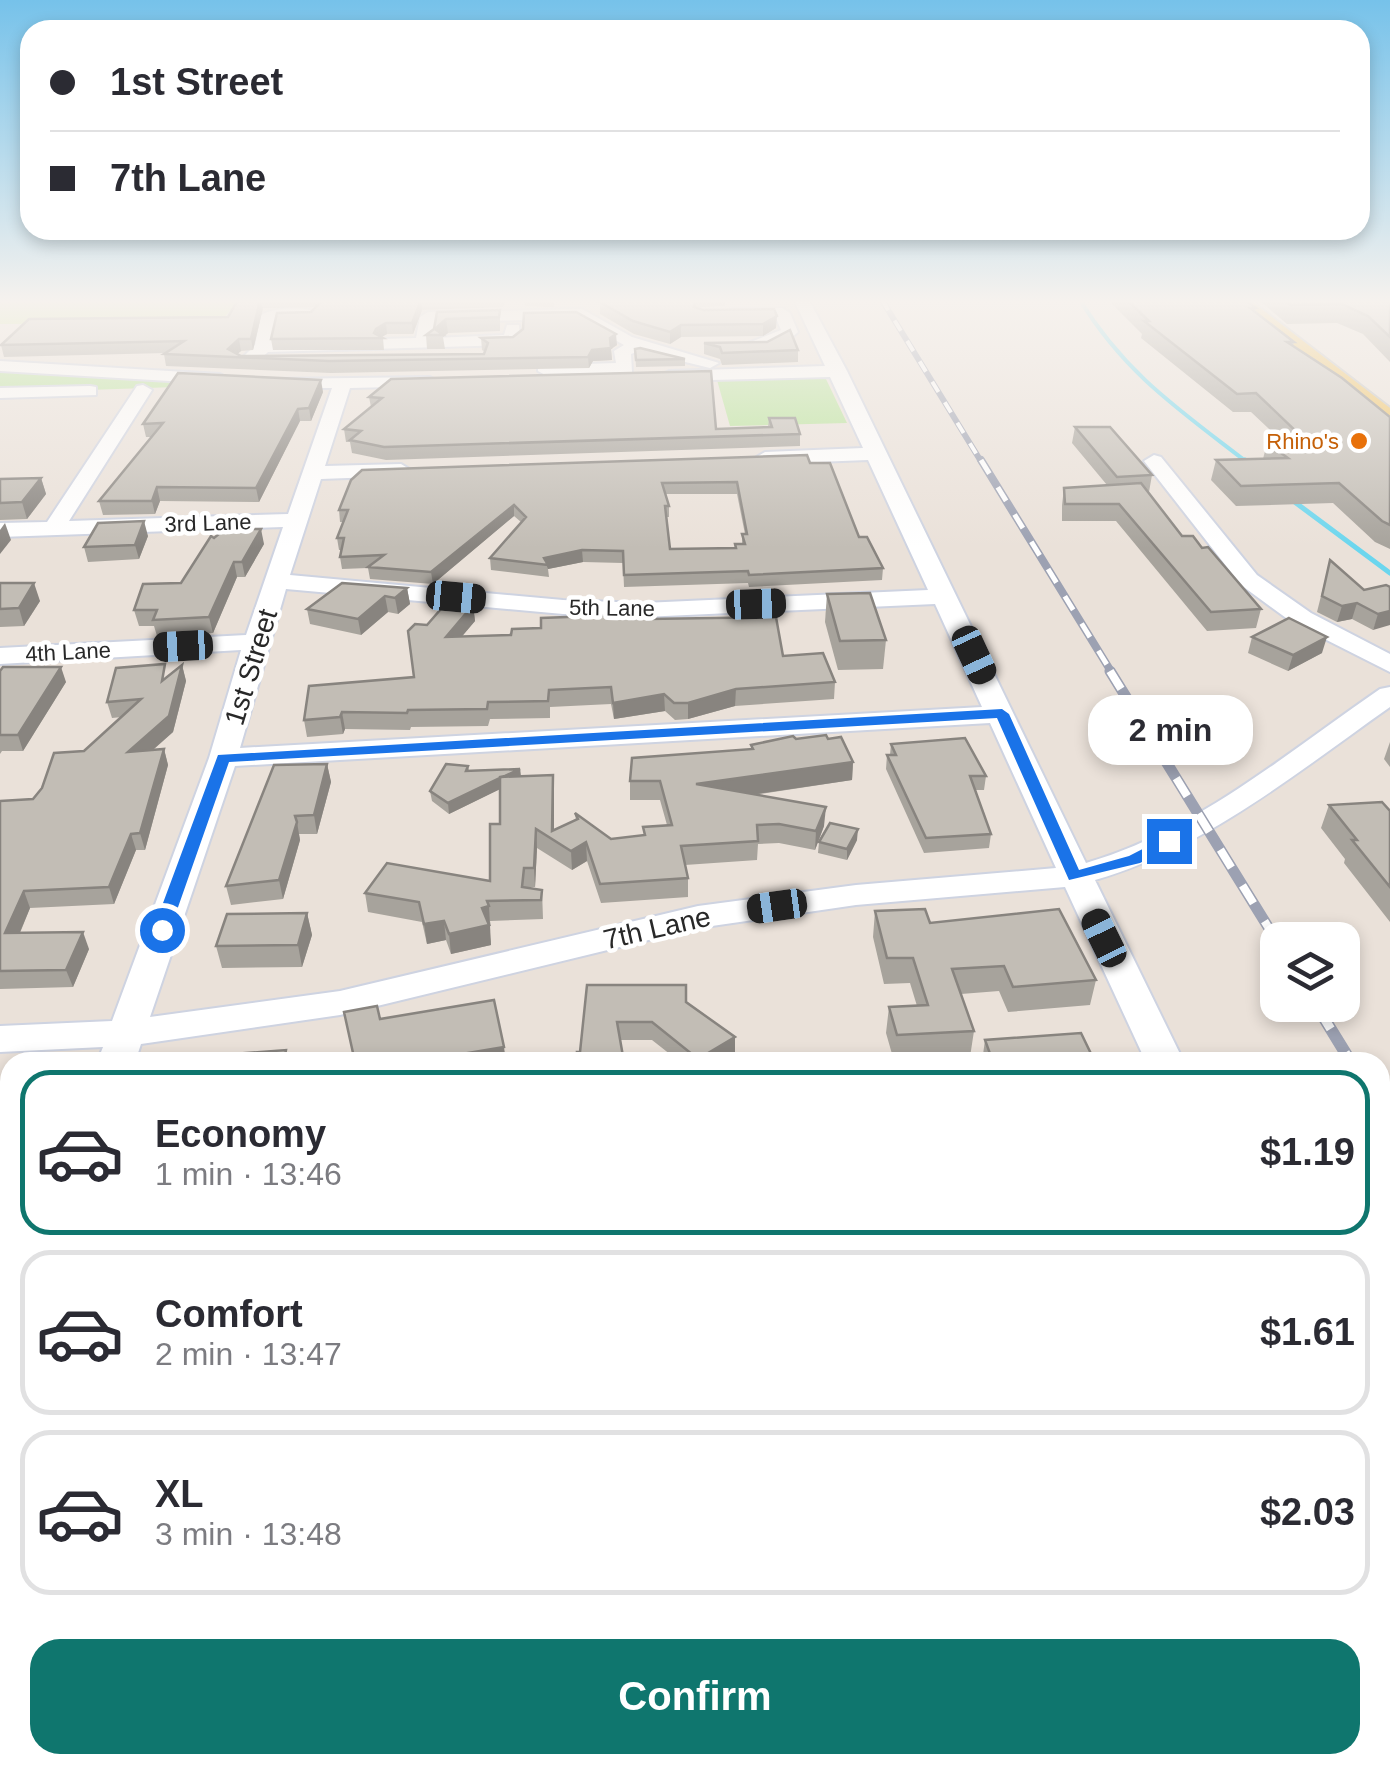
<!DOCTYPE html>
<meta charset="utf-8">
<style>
body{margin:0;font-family:Helvetica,sans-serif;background:#f2f2f3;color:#2b2b33;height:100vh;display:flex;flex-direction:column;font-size:38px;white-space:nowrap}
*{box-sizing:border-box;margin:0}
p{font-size:32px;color:#7c7c81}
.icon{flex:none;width:55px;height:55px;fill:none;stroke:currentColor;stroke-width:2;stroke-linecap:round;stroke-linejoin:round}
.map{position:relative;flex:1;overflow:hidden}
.drawer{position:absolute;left:0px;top:1052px;width:1390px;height:722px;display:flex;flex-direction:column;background:#fff;border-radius:30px 30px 0 0;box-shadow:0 5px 15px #0003}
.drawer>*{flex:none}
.top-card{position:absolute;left:20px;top:20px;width:1350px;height:220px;border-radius:30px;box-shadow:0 5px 15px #0003;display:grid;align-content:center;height:220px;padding:0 30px;background:#fff}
.tools{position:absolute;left:1260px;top:922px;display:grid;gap:20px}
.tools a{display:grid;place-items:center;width:100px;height:100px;border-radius:20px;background:#fff;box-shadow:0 5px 15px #0003;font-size:50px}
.end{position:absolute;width:45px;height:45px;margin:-22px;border:12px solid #1a73e8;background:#fff;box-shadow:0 0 0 5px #fff}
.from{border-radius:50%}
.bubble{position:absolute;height:70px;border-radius:30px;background:#fff;box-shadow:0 5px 15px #0003;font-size:32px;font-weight:600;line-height:70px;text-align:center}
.car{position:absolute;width:30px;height:60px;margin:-30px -15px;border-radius:12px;box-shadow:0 0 8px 2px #0007;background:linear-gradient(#222 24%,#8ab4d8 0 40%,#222 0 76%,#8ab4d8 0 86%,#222 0)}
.top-card b{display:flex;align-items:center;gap:35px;height:95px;font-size:38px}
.top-card b+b{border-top:2px solid #e1e1e2}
.top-card i{width:25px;height:25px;background:#2b2b33}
ul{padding:18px 0 0;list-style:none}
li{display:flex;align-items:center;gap:30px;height:165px;margin:0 20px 15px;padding:0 10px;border:5px solid #e1e1e2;border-radius:30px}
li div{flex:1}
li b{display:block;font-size:38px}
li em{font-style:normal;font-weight:600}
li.current{border-color:#0f766e}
li>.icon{width:90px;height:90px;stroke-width:1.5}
.cta{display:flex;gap:20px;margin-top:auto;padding:20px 30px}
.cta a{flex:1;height:115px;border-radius:30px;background:#0f766e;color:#fff;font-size:40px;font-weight:600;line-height:115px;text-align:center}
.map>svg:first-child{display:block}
.green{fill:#b5e295}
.pitch{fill:#cbe990}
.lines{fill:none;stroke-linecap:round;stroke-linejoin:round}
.stream-far1{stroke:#6bd6ee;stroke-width:4}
.stream{stroke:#6bd6ee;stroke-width:5}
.minor-casing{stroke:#ced3e1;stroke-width:4}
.major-casing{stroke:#c3c3c3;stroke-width:4}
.minor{fill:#fff;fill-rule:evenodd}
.major{fill:#f0c059;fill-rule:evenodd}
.rail-far3-casing{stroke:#9ca1b2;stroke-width:6}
.rail-far2-casing{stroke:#9ca1b2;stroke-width:8}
.rail-far1-casing{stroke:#9ca1b2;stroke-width:11}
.rail-casing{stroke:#9ca1b2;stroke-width:12}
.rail-far3{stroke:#fff;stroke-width:4;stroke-dasharray:12;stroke-linecap:butt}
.rail-far2{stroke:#fff;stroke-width:5;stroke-dasharray:16;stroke-linecap:butt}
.rail-far1{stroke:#fff;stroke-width:8;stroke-dasharray:21;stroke-linecap:butt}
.rail{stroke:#fff;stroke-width:9;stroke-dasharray:28;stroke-linecap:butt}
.wall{fill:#a7a39c;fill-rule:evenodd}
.shaded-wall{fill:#88847f}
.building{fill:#c2bdb5;stroke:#88847f;stroke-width:2.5;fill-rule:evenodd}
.route{fill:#1a73e8}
.food-dot{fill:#e8710a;stroke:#fff;stroke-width:4}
.labels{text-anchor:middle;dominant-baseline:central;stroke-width:9;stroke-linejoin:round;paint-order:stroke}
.far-food-label{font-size:22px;fill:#c56008;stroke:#fff;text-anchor:end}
.far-street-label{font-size:22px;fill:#282828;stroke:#fff}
.street-label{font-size:28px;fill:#282828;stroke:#fff}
</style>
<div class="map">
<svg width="1390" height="1773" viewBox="0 0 1390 1773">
<rect width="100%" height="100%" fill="#eae1d9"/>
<g class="green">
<path d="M0,366L292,383L0,393Z"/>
<path d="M825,377L847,423L730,426L717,380Z"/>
</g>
<path class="pitch" d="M0,300H240L219,323L0,324Z"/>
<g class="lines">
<path class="stream-far1" d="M1080,300C1125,374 1181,411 1248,463"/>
<g class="stream">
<path d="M1245,460L1251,465"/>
<path d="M1292,500L1390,573"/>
</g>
<defs>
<g id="minor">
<path d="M794,300H809L847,371L1086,863C1195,832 1288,752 1380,689L1390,687V707C1296,773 1206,848 1095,880L1184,1062H1146L1065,887L856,905L698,928L340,1015L141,1044L135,1062H97L103,1047L0,1052V1026L112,1021L209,758L241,650L0,664V648L246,635L283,527L0,537V523L47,522L137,386L143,385L152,390L69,521L288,514L332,388H279L273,387V379L430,377L439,382L436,386L350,388L325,466L401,464L411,470L401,476L321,479L290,575L563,600L643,603L928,590L868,460L765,464L755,458L765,452L863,448L830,377L669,381L660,376L669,371L825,366ZM286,589L563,614L643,617L935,604L982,707L240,748ZM990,723L1056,868L856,885L698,906L340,991L150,1017L235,766Z"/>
<path d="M782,308L790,313L798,332C783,346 761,357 743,345L781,330L776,318L733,319L725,314L733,309Z"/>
<path d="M582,309L632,337L719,363L710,368L640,351L631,354L632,372L547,376L538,371V362H518L509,357C519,349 545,349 555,357V365L616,363L614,351L624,345L578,319L435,322L433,338L504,335L507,325H519L520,340L512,345L268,352L255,364L240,360L255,345L261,315C274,307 308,306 321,314L313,319L276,320L272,342L416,338L420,317L428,312Z"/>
<path d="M0,361L220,374L229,379L220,384L0,371Z"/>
<path d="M90,386L96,387V395L0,398V388Z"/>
<path d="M1154,455L1161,457L1257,575L1311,613L1390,654V672L1293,623L1241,585L1144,461Z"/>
<path d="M10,1382V1453L0,1457V1385Z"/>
<path d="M1380,1493L1390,1497V1564L1380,1560Z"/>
</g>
<path id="major" d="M1228,300H1250L1390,408V427L1381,425Z"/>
</defs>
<use href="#minor" class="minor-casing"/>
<use href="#major" class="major-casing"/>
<use href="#minor" class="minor"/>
<use href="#major" class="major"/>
<defs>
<path id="rail-far3" d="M882,300L982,463"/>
<path id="rail-far2" d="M981,460L1112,673"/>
<path id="rail-far1" d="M1110,671L1278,943"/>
<g id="rail">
<path d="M1316,1005L1351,1062"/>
<path d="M1380,1110L1390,1126"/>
</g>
</defs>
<use href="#rail-far3" class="rail-far3-casing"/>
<use href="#rail-far2" class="rail-far2-casing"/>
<use href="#rail-far1" class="rail-far1-casing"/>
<use href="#rail" class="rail-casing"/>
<use href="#rail-far3" class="rail-far3"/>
<use href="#rail-far2" class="rail-far2"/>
<use href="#rail-far1" class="rail-far1"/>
<use href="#rail" class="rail"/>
</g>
<g class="wall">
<path d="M238,300H506L503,307L422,310L413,334H387L381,337L383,338L384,350H273L271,339L316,307L263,308L253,350L241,351L237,354L241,356L484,354L485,352L482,350L481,338L617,345L611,349L612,360L593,361L589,368L331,373L166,366L164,354L166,353L4,357L1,345L228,317Z"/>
<path d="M524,300H554V307L525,306Z"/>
<path d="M637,300H725V306L697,307L703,310L774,309L776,328L763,336L681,337L670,344L634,334L600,314V302Z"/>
<path d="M1108,300H1245L1256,308L1255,312L1294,342L1293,346L1390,417V549L1375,542L1333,503L1236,506L1211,480L1216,460L1263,459L1267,443L1282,441L1251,412H1233L1141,338L1142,334Z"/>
<path d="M1259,300H1390V362L1363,334L1337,323L1287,324Z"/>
<path d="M500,310V331L448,333L443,337L445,349H427L426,335L434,329L437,312Z"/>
<path d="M704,343L798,350V362L722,365L720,359L704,354Z"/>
<path d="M635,349L685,359V366L636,367Z"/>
<path d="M323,392L311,421H300L259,502L160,501L155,514L103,515L99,501L152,437H146L143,424Z"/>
<path d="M369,397L716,429L768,427L769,418L800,434V446L386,460L352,453L350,442H346L344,429L371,407Z"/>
<path d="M1075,427L1152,475L1149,492H1148L1182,536L1202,548L1261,609L1256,628L1207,631L1116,521H1062V505L1064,488L1107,485L1072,443Z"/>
<path d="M810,463L859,537L883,568L882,580L749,587L748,583L624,587L623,563L583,562L548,569L549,577L491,570L490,558L521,522L514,516L433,584L370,579L368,568L342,569L340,557L341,550H339L337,538L343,522H340L339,510ZM666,494H737L745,534H742V544L735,548L670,549L667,517H669V506Z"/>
<path d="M41,478L46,494L27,519L0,520V479Z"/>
<path d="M148,536L139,559L88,562L84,547Z"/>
<path d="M214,538L264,544L245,577H237L213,633L157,636L154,626H139L134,610L181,583Z"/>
<path d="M1330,560L1364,590L1390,587L1373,630L1352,619L1337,622L1317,612Z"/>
<path d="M0,583L40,601L24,626L0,627Z"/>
<path d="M407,588L410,604L398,614L388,612L361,635L310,624L307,609Z"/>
<path d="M827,594L886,640L883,669L838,670L825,622Z"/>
<path d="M473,605L475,621L462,636L511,635L541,628L648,619L783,656L835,682L834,699L735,706L688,719L675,720L665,711L614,719L611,704L550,707V718L490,719L488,726L411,727L410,730L345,729L343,734L307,737L304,720L414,677L427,625Z"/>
<path d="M1252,637L1322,653L1288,671L1248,653Z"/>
<path d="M182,665L186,681L173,732L153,750L164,749L168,765L145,850H136L114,904L30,908L20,933L89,949L73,987L0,989V801L33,799L122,717L112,718L107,702L168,677Z"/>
<path d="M0,671L66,682L23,751H2L0,754Z"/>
<path d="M796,739H828L853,762L852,780L753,795L824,826L815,850L779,843L758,844L757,860L685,865L688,878V897L601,903L587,861L572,870L537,848L535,887L525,888L542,890L543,919L490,921L491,926H489L491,945L451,954L446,940L427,944L422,922L368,912L365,893L490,881L500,824V789L449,814L432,801L430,791L468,766L469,770L520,769L521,776L553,775L554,830L576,820L575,813L611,839L644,835L643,827L667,825L660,800H630V781L751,749V745Z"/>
<path d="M1390,742V767L1384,759Z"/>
<path d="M891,744L986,776L984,790H975L991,834L989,848L924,853L886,769L887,755H890Z"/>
<path d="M327,764L331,782L317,834H299L300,840L283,899L231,905L226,886Z"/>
<path d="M1329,805L1390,811V922L1344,863L1345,859L1321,828Z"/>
<path d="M857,840L847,860L818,853L819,842Z"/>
<path d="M875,911L930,923L1096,980L1090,1005L1008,1012L999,991L961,994L974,1031L970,1057L894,1061L886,1033L889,1007L917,1006L910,983L884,984L873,937Z"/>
<path d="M307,913L312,935L302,967L222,968L216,946Z"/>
<path d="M587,985L686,1002L735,1054L722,1062H680L652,1040H620L624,1062H577V1052H580Z"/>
<path d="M985,1040L1095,1062H982Z"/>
<path d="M201,1765H361L360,1773H199Z"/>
<path d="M542,1765H626L624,1773H543Z"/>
<path d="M899,1765H984V1767L914,1773H900Z"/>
<path d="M1090,1765H1135L1137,1773H1092Z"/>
<path d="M1272,1765H1380L1390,1773H1275Z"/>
</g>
<g class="shaded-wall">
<path d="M260,300L263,308L253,350L251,339Z"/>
<path d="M421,300L422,310L413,334L412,323Z"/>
<path d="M777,316L776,328L763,336V324Z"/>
<path d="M446,319L448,333L443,337V335L435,329Z"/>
<path d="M386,323L387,334L380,338L374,333L376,329Z"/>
<path d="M681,325V337L670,344V332Z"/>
<path d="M616,334L617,345L611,349L612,360L593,361L589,368L588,357L592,350Z"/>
<path d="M239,339L241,351L234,357L228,349Z"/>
<path d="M321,380L323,392L311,421L309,408Z"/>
<path d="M298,409L300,421L259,502L256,488Z"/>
<path d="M41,478L46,494L27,519L22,502Z"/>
<path d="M157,487L160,501L155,514L152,501Z"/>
<path d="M514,505V516L433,584L431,572Z"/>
<path d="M144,521L148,536L139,559L135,545Z"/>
<path d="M5,523L11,540L0,554V530Z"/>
<path d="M261,529L264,544L245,577L242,562Z"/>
<path d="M582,550L583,562L548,569L544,558Z"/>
<path d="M234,562L237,577L213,633L209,617Z"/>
<path d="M34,583L40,601L24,626L19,608Z"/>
<path d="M407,588L410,604L398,614L395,598Z"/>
<path d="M385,596L388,612L361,635L358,619Z"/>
<path d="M1357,603L1352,619L1337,622L1342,606Z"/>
<path d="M473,605L475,621L448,653L446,637Z"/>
<path d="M1390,611V625L1373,630L1378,614Z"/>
<path d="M1327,637L1322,653L1288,671L1293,655Z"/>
<path d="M182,665L186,681L173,732L132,768L128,752Z"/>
<path d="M61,667L66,682L23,751L18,735Z"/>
<path d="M736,689L735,706L688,719V703Z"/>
<path d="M664,694L665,711L614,719L613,703Z"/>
<path d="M342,712L345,729L343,734L340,717Z"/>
<path d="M164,749L168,765L145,850L140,833Z"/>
<path d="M853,762L852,780L696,803V784Z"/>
<path d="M327,764L331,782L317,834L314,815Z"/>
<path d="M520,769L521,779L449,814L448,803Z"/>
<path d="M553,775L554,793V840L552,831Z"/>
<path d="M826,807L824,826L815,850L816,831Z"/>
<path d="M297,822L300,840L283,899L279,880Z"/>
<path d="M536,829L537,848L535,887L534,868Z"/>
<path d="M858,829L857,840L847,860V849Z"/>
<path d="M131,834L136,850L114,904L109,887Z"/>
<path d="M586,842L587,861L572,870L571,851Z"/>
<path d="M24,891L30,908L12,951L5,933Z"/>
<path d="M489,906L491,945L451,954L449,934L482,908Z"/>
<path d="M307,913L312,935L302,967L298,945Z"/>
<path d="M444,921L446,940L427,944L424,924Z"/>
<path d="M83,932L89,949L73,987L66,970Z"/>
<path d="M735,1037V1054L722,1062H698V1059Z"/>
<path d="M504,1047L506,1062H414Z"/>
<path d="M86,1765H102L100,1773H84Z"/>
<path d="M351,1765H361L360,1773H354Z"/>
<path d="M619,1765H626L624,1773H617Z"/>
</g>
<g class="building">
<path d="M238,300H260L251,339H239L228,349L241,356L484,354L488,343L481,338L513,337L523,329L524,313L576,312L616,334L610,338L611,348L592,350L588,357L329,361L164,354L184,341L1,345L29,319L228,317Z"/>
<path d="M321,300H421L412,323H386L376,329L374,333L383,338L271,339L277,313L311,312L322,301Z"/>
<path d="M637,300H696L694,307L703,310L774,309L777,316L763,324L681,325L670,332L633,321L600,302Z"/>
<path d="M1127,300H1245L1256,308H1250L1294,342H1287L1342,378L1390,417V525L1382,521L1339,483L1241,486L1216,460L1288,458L1267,443L1299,440L1295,436H1301L1256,393L1237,394L1144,321H1149Z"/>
<path d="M1284,300H1390V337L1368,316L1342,304L1291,305Z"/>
<path d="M500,310L499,317L446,319L435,329L443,335H426L434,329L437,312Z"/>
<path d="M790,330L798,350L722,353L720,347L704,343L767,342Z"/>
<path d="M640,348L685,359L636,360L635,349Z"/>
<path d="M711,371L716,429L772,427L769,418H795L800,434L384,447L350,440L361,431L344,429L382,398L369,397L391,379Z"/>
<path d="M178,373L321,380L309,408L298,409L256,488L157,487L152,501H99L163,423L143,424Z"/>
<path d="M1075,427H1110L1152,475L1117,477Z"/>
<path d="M807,455L810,463H830L859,537H867L883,568L749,575L748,571L624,575L623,551L582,550L544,558L548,565L490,558L526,517L514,505L431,572L368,567L384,555L340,557L344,538H337L348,510H339L351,480L362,470ZM737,482L747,534H742L745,544H735L736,548L670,549L665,506H669L662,483Z"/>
<path d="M41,478L22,502L0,503V479Z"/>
<path d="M1141,483L1182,536H1193L1202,548L1208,547L1261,609L1211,612L1119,504H1065L1064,488Z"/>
<path d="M144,521L135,545L84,547L98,523Z"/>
<path d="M225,529H261L242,562H234L209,617L153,620L157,610H134L143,584L181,583L211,536L214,538Z"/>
<path d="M1330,560L1364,590L1386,585L1390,587V611L1378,614L1357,603L1342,606L1322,596Z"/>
<path d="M0,583H34L19,608L0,609Z"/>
<path d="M342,583L407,588L395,598L385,596L358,619L307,609Z"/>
<path d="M870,593L886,640L840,641L827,594Z"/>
<path d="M447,602L473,605L446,637L511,635L512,629L541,628V618L647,614L648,619L776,617L783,656L823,653L835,682L736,689L688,703H674L664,694L613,703L611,687L549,690L548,701L488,702L487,709L408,710L407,713L342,712L340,717L304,720L309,686L414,677L408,631L415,624L427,625Z"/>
<path d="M1289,618L1327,637L1293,655L1252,637Z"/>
<path d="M165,664L162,681L182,665L169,716L128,752L164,749L140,833L131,834L109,887L24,891L5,933L83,932L66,970L0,971V801L33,799L42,788L54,753L84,751L141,699L107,702L116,668Z"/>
<path d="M3,667H61L18,735H0V671Z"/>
<path d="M826,735L828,739L841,737L853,762L696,784L826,807L816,831L779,824L757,825L758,841L681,846L688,878L600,884L586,842L571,851L536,829L534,868H524L522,887L542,890L541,900L487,901L489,906L482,908L489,925L449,934L444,921L424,924L419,902L365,893L387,863L490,881V824H500V777L553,775L552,831L578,819L575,813L611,839L645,835L643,827L672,825L660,781H630L632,758L753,749L751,745L793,736L796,739Z"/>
<path d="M965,738L986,776H970L991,834L926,838L887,755H896L891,744Z"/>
<path d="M327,764L314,815L295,816L297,822L279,880L226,886L274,765Z"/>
<path d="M446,764L468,766L466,771L520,769L505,776L500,777V778L448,803L430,791Z"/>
<path d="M1382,802L1390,811V887L1352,840H1357L1329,805Z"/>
<path d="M830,823L858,829L847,849L819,842Z"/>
<path d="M925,909L930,923L1059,909L1096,980L1013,987L1004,966L952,969L974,1031L897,1035L889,1007L928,1005L913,958H887L875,911Z"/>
<path d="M307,913L298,945L216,946L227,914Z"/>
<path d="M587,985H686V1002L735,1037L698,1059L652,1022H617L624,1062H578L577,1052H580Z"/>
<path d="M494,1000L504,1047L414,1062H355L344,1012L377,1006L380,1019Z"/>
<path d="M1081,1033L1095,1062H993L985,1040Z"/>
<path d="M286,1050L284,1062H192L193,1057Z"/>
<path d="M1380,1746L1390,1773H1298L1294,1765H1380Z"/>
<path d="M34,1765H86L84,1773H31Z"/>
<path d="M201,1765H351L291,1771V1773H199Z"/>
<path d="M485,1765H505L531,1773H483Z"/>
<path d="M574,1765H619L617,1773H603Z"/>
<path d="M693,1765H731L757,1773H691Z"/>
<path d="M835,1765H854L863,1767L862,1773H834Z"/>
<path d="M1096,1765H1135L1137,1773H1098Z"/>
</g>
<linearGradient id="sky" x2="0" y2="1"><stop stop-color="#76c2ea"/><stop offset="0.55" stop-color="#f6f2ee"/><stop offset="1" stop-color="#f6f2ee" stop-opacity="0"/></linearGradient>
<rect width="1390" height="548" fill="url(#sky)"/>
<path class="route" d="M1002,709L1009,714L1079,870L1129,856L1164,838H1175V845L1140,863L1069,880L997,718L229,762L170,930L162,935L153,930L218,755Z"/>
<circle class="food-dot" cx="1359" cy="441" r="10"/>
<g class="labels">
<g class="far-food-label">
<text x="1339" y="441">Rhino's</text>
</g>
<g class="far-street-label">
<text transform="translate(208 523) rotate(-2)">3rd Lane</text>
<text transform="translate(612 608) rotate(1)">5th Lane</text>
<text transform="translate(68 652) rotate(-3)">4th Lane</text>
</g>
<g class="street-label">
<text transform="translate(251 667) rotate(-73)">1st Street</text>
<text transform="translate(657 928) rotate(-13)">7th Lane</text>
</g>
</g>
</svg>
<div class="tools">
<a><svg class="icon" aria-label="layers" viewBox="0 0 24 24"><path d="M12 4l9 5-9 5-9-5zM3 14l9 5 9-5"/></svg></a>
</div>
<i class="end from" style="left:162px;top:930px"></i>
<i class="end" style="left:1169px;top:841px"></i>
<div class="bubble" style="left:1088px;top:695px;width:165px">2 min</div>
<i class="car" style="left:456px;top:597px;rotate:95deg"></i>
<i class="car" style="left:756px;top:604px;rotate:88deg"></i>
<i class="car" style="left:183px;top:646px;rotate:267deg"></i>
<i class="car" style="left:974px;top:655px;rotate:155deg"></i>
<i class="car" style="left:777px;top:906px;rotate:262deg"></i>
<i class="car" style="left:1104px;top:938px;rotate:334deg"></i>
<div class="top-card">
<b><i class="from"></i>1st Street</b>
<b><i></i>7th Lane</b>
</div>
<section class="drawer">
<ul>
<li class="current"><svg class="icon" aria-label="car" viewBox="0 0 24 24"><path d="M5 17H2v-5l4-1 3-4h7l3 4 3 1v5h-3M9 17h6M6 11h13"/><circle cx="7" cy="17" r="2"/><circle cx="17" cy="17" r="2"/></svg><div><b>Economy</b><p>1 min · 13:46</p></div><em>$1.19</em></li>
<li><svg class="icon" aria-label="car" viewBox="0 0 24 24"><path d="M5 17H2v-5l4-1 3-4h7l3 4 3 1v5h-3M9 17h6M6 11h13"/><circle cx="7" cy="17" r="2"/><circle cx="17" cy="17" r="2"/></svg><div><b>Comfort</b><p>2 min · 13:47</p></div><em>$1.61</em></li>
<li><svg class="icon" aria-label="car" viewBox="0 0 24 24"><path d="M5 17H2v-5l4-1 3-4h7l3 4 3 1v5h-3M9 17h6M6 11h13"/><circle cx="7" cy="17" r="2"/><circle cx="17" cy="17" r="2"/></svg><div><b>XL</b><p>3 min · 13:48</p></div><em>$2.03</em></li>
</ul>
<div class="cta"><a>Confirm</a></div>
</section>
</div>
